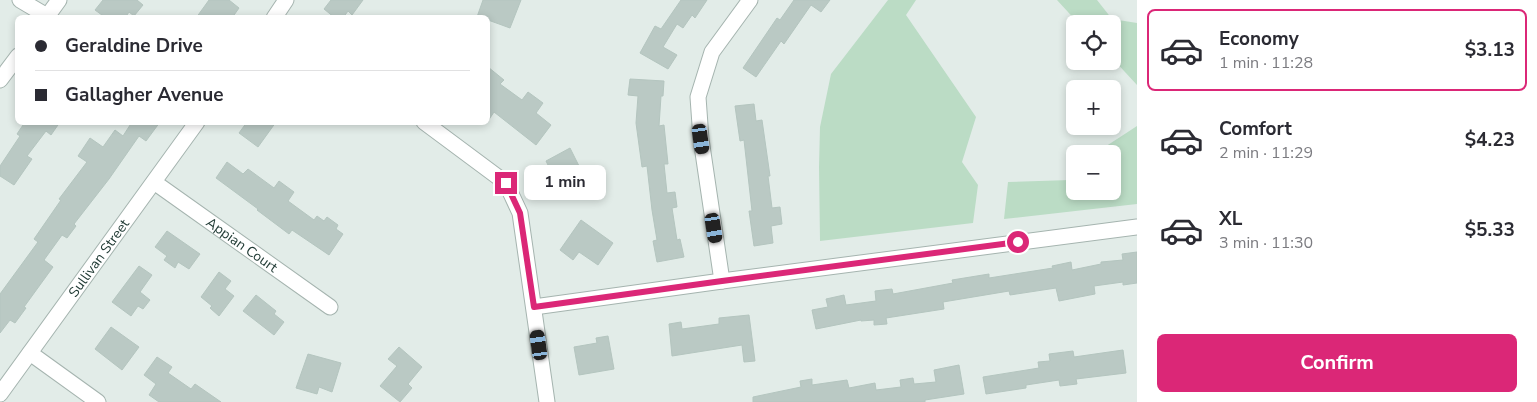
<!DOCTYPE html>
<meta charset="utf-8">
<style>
body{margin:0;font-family:"Nunito Sans",sans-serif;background:#f7f7f7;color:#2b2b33;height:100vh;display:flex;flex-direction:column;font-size:19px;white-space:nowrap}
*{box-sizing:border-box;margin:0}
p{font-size:16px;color:#7c7c81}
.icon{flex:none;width:28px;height:28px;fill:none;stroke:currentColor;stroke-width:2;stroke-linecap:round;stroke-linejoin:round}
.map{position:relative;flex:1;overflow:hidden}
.details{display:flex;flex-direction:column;background:#fff;width:400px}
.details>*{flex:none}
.guide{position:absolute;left:15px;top:15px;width:475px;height:110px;border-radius:8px;box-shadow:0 2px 8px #0003;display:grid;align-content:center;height:110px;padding:0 20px;background:#fff}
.buttons{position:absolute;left:1066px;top:15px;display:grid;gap:10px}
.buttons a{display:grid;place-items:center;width:55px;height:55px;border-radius:8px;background:#fff;box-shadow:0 2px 8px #0003;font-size:25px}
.end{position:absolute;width:22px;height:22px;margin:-11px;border:6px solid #db2777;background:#fff;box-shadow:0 0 0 2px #fff}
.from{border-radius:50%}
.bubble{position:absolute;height:35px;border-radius:8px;background:#fff;box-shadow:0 2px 8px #0003;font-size:16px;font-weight:700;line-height:35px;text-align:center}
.car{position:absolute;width:15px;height:30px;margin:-15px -8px;border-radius:6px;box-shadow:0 0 4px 1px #0007;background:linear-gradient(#222 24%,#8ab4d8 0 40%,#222 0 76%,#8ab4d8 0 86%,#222 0)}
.guide b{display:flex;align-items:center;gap:18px;height:48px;font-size:19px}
.guide b+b{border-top:1px solid #e1e1e2}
.guide i{width:12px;height:12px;background:#2b2b33}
ul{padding:9px 0 0;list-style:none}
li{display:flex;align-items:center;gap:15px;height:82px;margin:0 10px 8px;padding:0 10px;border:2px solid transparent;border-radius:8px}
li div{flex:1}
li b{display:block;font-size:19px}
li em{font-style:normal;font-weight:700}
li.current{border-color:#db2777}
li>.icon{width:45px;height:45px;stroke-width:1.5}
.action{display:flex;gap:10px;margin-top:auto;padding:10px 20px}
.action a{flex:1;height:58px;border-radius:8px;background:#db2777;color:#fff;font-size:20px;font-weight:700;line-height:58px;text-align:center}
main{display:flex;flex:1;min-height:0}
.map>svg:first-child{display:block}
.green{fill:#bbdcc5}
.building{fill:#bac9c4;stroke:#b4c5bf}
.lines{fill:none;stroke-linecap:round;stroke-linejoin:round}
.minor-casing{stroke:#a5b4af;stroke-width:17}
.minor{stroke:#fff;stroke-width:15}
.route{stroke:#db2777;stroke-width:6}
.labels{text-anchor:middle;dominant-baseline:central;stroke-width:4;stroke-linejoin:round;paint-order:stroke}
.street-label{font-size:14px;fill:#223c36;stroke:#f2f8f5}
</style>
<main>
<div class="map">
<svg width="1137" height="402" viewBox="0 0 1137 402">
<rect width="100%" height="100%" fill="#e2ece8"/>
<g class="green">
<path d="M888,0H916L906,15L976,117L962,162L978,185L973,223L820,241L819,167L820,127L831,74Z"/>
<path d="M1057,0H1097L1112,19L1137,23V85L1113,59L1112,24H1079Z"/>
<path d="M1137,126V204L1004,219L1008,182L1070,180L1075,171V191H1112V154H1094Z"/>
</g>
<g class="building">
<path d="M103,0H137L143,5L134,16L129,12L125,18H106L95,10Z"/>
<path d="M209,0H229L239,8L232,18H196Z"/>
<path d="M331,0H363L352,15L348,11L343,18H335L324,9Z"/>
<path d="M483,0H521L510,28L488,20V18L477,17Z"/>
<path d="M681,0H707L695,18L692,15L683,28L677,24L663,47L677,55L668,69L640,53L655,26L661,29Z"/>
<path d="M794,0H830L821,12L811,5L784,44L781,41L756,77L743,68L777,18L780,20Z"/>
<path d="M488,67L504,80L500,84L522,100L528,92L543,103L536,113L551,125L536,145L494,112L488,121Z"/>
<path d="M630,79L664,81L663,96H661L659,126L664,125L668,164H664L667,193L675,192L677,207L672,208L677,240L680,239L684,257L657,262L653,241L657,240L652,210L647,166L642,167L636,123L638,96L628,95Z"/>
<path d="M754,104L756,121L762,120L770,176H768L772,208L780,207L782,224L771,226L773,243L754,246L749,211H752L744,140L740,141L735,106Z"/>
<path d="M25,122H60L51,135L46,131L27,156L32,159L14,185L0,176V166L20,136L17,134Z"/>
<path d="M132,122H160L146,141L139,136L109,179L74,224L76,226L67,238L62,235L44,260L53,267L24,307L26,308L15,323L10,320L0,333V294L38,242L34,239L61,200L59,199L87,162L78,156L90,138L103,147L115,130L123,136Z"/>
<path d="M247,122H276L258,147L239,133Z"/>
<path d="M570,148L587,182L556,198L547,180L554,177L546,161Z"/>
<path d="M227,162L243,174L248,169L274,188L279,181L294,192L288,201L314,220L317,216L324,221L327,217L338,225L336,229L343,234L329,255L292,230L289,234L257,210L258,209L216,178Z"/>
<path d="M581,220L613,243L598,265L579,252L573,260L560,250Z"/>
<path d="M167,231L200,254L189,269L178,262L175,268L164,260L167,256L155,247Z"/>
<path d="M1137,252V283L1123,285V282L1094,286L1095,294L1059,301L1056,288L1010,295L1009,291L943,302L944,309L886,318L887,324L874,325V320L861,321V320L816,329L812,310L828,307L826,299L844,295L846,305L876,301L875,291L892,289L893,294L953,283L952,280L989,274V278L1053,268L1052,266L1071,262L1072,270L1101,264V262L1123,260L1122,254Z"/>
<path d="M139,266L152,275L140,292L150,300L143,309L138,306L131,316L112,302Z"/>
<path d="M219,272L231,281L225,289L234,296L219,316L210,308L212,306L201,297Z"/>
<path d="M256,295L276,311L274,314L284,322L274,335L243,311Z"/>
<path d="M749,315L755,361L744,362L742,345L672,356L669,324L681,322L682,329L719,324V318Z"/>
<path d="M111,327L139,347L122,370L95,349Z"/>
<path d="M608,336L614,369L579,375L574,347L597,343L596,338Z"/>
<path d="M399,347L422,367L408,384L412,388L400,402L380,386L397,366L388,359Z"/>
<path d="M1123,350L1126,373L1076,379L1077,384L1060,386L1059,380L1026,385V388L986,394L983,377L1039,368L1038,362L1050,361L1049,354L1073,351L1074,357Z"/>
<path d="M308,354L341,363L332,392L319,387L317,394L296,388Z"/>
<path d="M157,357L172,367L168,373L191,389L195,384L221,402H159L149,395L156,384L144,375Z"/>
<path d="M959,365L964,394L925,400V402H753V397L801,387L800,381L812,379V385L847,380L849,388L875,383L876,390L901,387L900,380L913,378L914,384L936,382L934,370Z"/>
</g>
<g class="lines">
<defs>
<g id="minor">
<path d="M20,0L47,16"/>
<path d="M46,18L59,0"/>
<path d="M274,18L286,0"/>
<path d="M0,80L18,56"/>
<path d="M424,122L506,183L520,213L547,402"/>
<path id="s1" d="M154,182L330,307"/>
<path d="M722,281L701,139L698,97L712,52L750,0"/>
<path d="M534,307L722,281L1137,227"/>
<path d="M30,353L98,402"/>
<path id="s2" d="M0,394L197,122"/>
</g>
</defs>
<use href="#minor" class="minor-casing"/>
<use href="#minor" class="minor"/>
</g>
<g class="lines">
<path class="route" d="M506,183L520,213L534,307L722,281L1018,242"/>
</g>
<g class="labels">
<g class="street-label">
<text stroke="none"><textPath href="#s1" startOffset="108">Appian Court</textPath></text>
<text stroke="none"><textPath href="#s2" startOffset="168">Sullivan Street</textPath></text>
</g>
</g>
</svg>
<div class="buttons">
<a><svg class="icon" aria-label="locate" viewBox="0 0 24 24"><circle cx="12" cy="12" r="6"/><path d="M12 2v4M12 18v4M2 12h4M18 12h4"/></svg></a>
<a>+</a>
<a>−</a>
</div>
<i class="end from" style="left:1018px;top:242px"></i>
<i class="end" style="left:506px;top:183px"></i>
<div class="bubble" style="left:524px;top:165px;width:82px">1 min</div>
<i class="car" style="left:701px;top:139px;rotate:172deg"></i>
<i class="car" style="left:714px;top:228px;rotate:171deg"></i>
<i class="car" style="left:539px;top:345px;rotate:352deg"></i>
<div class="guide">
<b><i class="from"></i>Geraldine Drive</b>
<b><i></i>Gallagher Avenue</b>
</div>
</div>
<section class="details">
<ul>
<li class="current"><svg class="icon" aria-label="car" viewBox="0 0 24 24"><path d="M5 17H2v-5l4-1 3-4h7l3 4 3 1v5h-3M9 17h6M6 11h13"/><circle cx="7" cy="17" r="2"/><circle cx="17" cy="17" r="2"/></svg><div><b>Economy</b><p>1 min · 11:28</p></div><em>$3.13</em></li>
<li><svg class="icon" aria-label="car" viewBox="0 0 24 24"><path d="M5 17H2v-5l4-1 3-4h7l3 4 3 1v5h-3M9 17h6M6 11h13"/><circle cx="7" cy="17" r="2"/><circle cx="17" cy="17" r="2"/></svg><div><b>Comfort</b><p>2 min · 11:29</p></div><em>$4.23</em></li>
<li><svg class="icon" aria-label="car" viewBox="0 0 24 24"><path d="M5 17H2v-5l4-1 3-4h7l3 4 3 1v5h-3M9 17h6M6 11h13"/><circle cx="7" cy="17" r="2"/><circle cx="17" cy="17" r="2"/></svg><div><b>XL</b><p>3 min · 11:30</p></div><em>$5.33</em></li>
</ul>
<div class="action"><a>Confirm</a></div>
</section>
</main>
